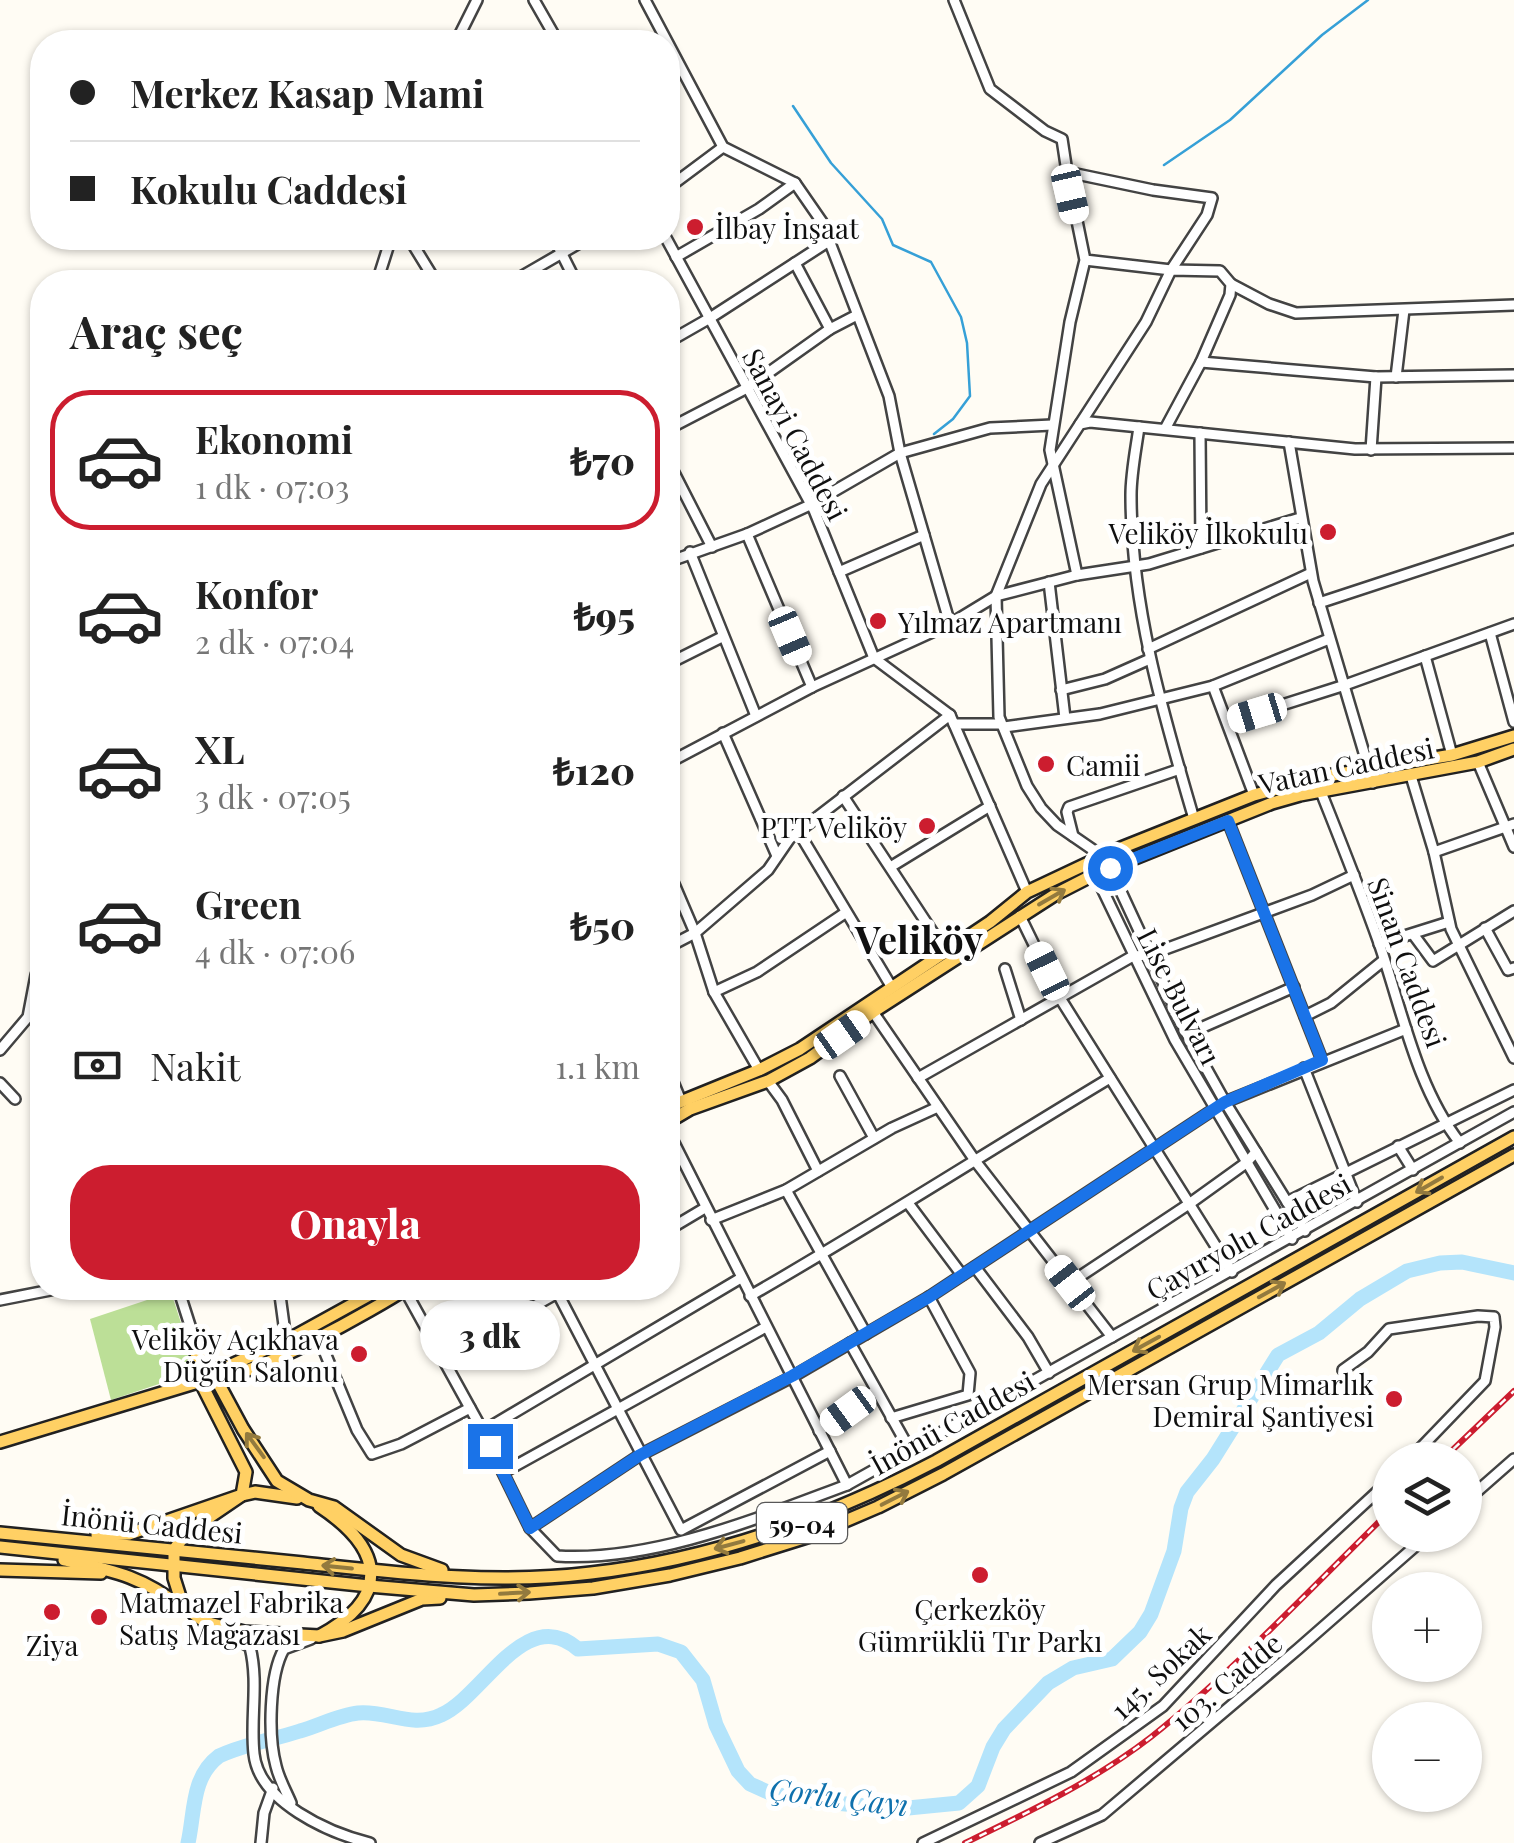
<!DOCTYPE html>
<html lang="tr">
<meta charset="utf-8">
<style>
body{margin:0;font-family:"Playfair Display",serif;background:#f6f6f6;color:#222;height:100vh;display:flex;flex-direction:column;font-size:38px;white-space:nowrap}
*{box-sizing:border-box;margin:0}
p{font-size:32px;color:#767676}
.icon{flex:none;width:55px;height:55px;fill:none;stroke:currentColor;stroke-width:2;stroke-linecap:round;stroke-linejoin:round}
.map{position:relative;flex:1;overflow:hidden}
.details{position:absolute;left:30px;top:270px;width:650px;height:1030px;display:flex;flex-direction:column;background:#fff;border-radius:40px;box-shadow:0 2px 8px #0004}
.details>*{flex:none}
.top-card{position:absolute;left:30px;top:30px;width:650px;height:220px;border-radius:40px;box-shadow:0 2px 8px #0004;display:grid;align-content:center;height:220px;padding:0 40px;background:#fff}
.tools{position:absolute;left:1372px;top:1442px;display:grid;gap:20px}
.tools a{display:grid;place-items:center;width:110px;height:110px;border-radius:50%;background:#fff;box-shadow:0 2px 8px #0004;font-size:50px}
.end{position:absolute;width:45px;height:45px;margin:-22px;border:12px solid #1a73e8;background:#fff;box-shadow:0 0 0 5px #fff}
.from{border-radius:50%}
.bubble{position:absolute;height:70px;border-radius:35px;background:#fff;box-shadow:0 2px 8px #0004;font-size:32px;font-weight:800;line-height:70px;text-align:center}
.car{position:absolute;width:30px;height:60px;margin:-30px -15px;border-radius:12px;box-shadow:0 0 8px 2px #0007;background:linear-gradient(#fff 24%,#345 0 40%,#fff 0 76%,#345 0 86%,#fff 0)}
.top-card b{display:flex;align-items:center;gap:35px;height:95px;font-size:38px}
.top-card b+b{border-top:2px solid #e0e0e0}
.top-card i{width:25px;height:25px;background:#222}
ul{padding:0;list-style:none}
li{display:flex;align-items:center;gap:30px;height:140px;margin:0 20px 15px;padding:0 20px;border:5px solid transparent;border-radius:40px}
li div{flex:1}
li b{display:block;font-size:38px}
li em{font-style:normal;font-weight:800}
li.on{border-color:#cc1d2f}
li>.icon{width:90px;height:90px;stroke-width:1.5}
h2{padding:0 40px;font-size:45px;line-height:120px}
.pay{display:flex;align-items:center;gap:25px;height:110px;padding:0 40px;font-size:38px}
.pay p{margin-inline-start:auto}
.button{display:flex;gap:20px;margin-top:auto;padding:20px 40px}
.button a{flex:1;height:115px;border-radius:40px;background:#cc1d2f;color:#fff;font-size:40px;font-weight:800;line-height:115px;text-align:center}
.map>svg:first-child{display:block}
.forest{fill:#bcdf97}
.lines{fill:none;stroke-linecap:round;stroke-linejoin:round}
.stream{stroke:#36a0d7;stroke-width:2.5}
.river{stroke:#b4e4fb;stroke-width:15}
.minor-casing{stroke:#434343;stroke-width:14}
.major-casing{stroke:#212121;stroke-width:16}
.minor{stroke:#fff;stroke-width:9}
.major{stroke:#ffd064;stroke-width:11}
.rail-casing{stroke:#cc1d2f;stroke-width:6}
.rail{stroke:#fff;stroke-width:2.5;stroke-dasharray:8;stroke-linecap:butt}
.oneway{stroke:#937a3e}
.route{stroke:#1a73e8;stroke-width:12}
.poi-dot{fill:#cc1d2f;stroke:#fff;stroke-width:4}
.labels{text-anchor:middle;dominant-baseline:central;stroke-width:10;stroke-linejoin:round;paint-order:stroke}
.shield{fill:#fff;stroke:#585858;stroke-width:2.5}
.shield-label{font-size:25px;font-weight:bold;fill:#101010}
.poi-label{font-size:28px;fill:#101010;stroke:#fff;text-anchor:start}
.street-label{font-size:28px;fill:#101010;stroke:#fff}
.water-label{font-size:30px;font-style:italic;fill:#0f71ad;stroke:#fff}
.district-label{font-size:38px;font-weight:bold;fill:#101010;stroke:#fff}
</style>
<div class="map">
<svg width="1514" height="1843" viewBox="0 0 1514 1843">
<rect width="100%" height="100%" fill="#fffcf4"/>
<path class="forest" d="M171,1292L193,1360L189,1374L111,1400L90,1319Z"/>
<g class="lines">
<g class="stream">
<path d="M793,106L831,163L882,219L893,245L931,262L961,317L967,343L970,396L953,419L934,434"/>
<path d="M1164,165L1230,120L1322,35L1368,0"/>
</g>
<path class="river" d="M188,1843C195,1812 191,1777 219,1756C244,1744 273,1740 300,1731C318,1726 339,1715 358,1713C387,1710 412,1729 441,1715C483,1697 525,1603 578,1649L658,1644L681,1652L703,1680L716,1725L738,1771L750,1784L770,1793L804,1800L898,1809L959,1803L978,1786L993,1747L1004,1729L1048,1683L1073,1668L1112,1659L1140,1632L1151,1614L1174,1551L1181,1508L1187,1492L1213,1459L1278,1355L1319,1333L1360,1299L1407,1271L1440,1263L1462,1262L1514,1273"/>
<defs>
<g id="minor">
<path d="M534,0L558,42"/>
<path d="M645,0L723,147L795,183L822,222L889,396L900,453L950,624"/>
<path d="M954,0L990,89L1045,131L1062,139L1067,172"/>
<path d="M456,42L477,0"/>
<path d="M668,188L723,147"/>
<path d="M409,238L436,282"/>
<path d="M554,238L576,282"/>
<path d="M666,238L814,510L874,658"/>
<path d="M676,257L759,209L795,183"/>
<path d="M795,263L830,329"/>
<path d="M377,282L391,238"/>
<path d="M512,282L588,238"/>
<path d="M1231,284L1269,304L1296,313L1514,305"/>
<path d="M668,342L710,318L829,241"/>
<path d="M1201,362L1376,377L1514,375"/>
<path d="M1396,377L1404,310"/>
<path d="M1080,424L1146,322L1171,270L1220,271L1231,284L1230,295L1201,362L1165,429"/>
<path d="M1139,427C1136,449 1131,473 1131,495C1131,607 1163,713 1194,819"/>
<path d="M668,429L747,388L830,329L857,315"/>
<path d="M1200,433L1201,548"/>
<path d="M1289,442L1313,581L1373,783"/>
<path d="M1371,450L1376,377"/>
<path d="M668,461L712,547"/>
<path d="M747,534L812,687"/>
<path d="M690,552L756,716"/>
<path d="M668,562L747,534L810,505L900,453L990,428L1052,425"/>
<path d="M839,572L924,535"/>
<path d="M1077,575L1050,450L1070,322L1085,260L1067,172L1153,190L1212,198L1207,215L1171,270L1085,260"/>
<path d="M1049,582L1065,718"/>
<path d="M1319,603L1514,539"/>
<path d="M1490,633L1514,722"/>
<path d="M1148,649L1311,573"/>
<path d="M1425,656L1452,755"/>
<path d="M874,658L950,715L1027,892"/>
<path d="M668,664L722,637"/>
<path d="M1213,686L1254,795"/>
<path d="M1061,690L1105,679L1150,659"/>
<path d="M1228,722L1345,685L1514,624"/>
<path d="M954,724H1001"/>
<path d="M1004,727L1100,714L1213,686L1329,639"/>
<path d="M723,733L777,856"/>
<path d="M1478,762L1514,847"/>
<path d="M668,763L812,687L950,624L996,596L1077,575L1149,564L1300,518"/>
<path d="M1411,776L1434,852L1451,929L1514,1058"/>
<path d="M1321,792C1341,842 1361,892 1379,943C1402,1009 1416,1087 1460,1143"/>
<path d="M843,796L945,951"/>
<path d="M1228,821L1322,1060"/>
<path d="M798,831L891,986"/>
<path d="M1073,836L1067,812L1069,807L1180,769"/>
<path d="M1434,852L1514,824"/>
<path d="M1102,856L1057,825L1041,808L1027,786L999,717L996,596L1041,484L1080,424L1090,422L1355,449L1514,448"/>
<path d="M892,866L990,806"/>
<path d="M1110,868L1187,1034L1225,1102L1305,1231"/>
<path d="M668,870L695,933L714,992L759,1070"/>
<path d="M1095,874L1175,1040L1292,1239"/>
<path d="M1020,916L1060,998L1232,1272"/>
<path d="M1485,928L1508,970L1514,968"/>
<path d="M1413,934L1433,961L1514,911"/>
<path d="M1379,944L1449,922"/>
<path d="M668,947L695,933L768,870L790,838L950,715"/>
<path d="M1005,969L1021,1020"/>
<path d="M714,992L757,972L845,913"/>
<path d="M873,1012L976,1162L1112,1337"/>
<path d="M1305,1016L1331,1003L1384,960"/>
<path d="M1187,1034L1294,987"/>
<path d="M0,1050L28,1017L36,975L42,973"/>
<path d="M1304,1068L1357,1202"/>
<path d="M668,1070L681,1101"/>
<path d="M840,1076L874,1138"/>
<path d="M918,1078L1133,956L1149,955L1312,895L1354,875"/>
<path d="M768,1081L782,1100L818,1171"/>
<path d="M0,1083L15,1099"/>
<path d="M668,1131L847,1485"/>
<path d="M1398,1146L1413,1170"/>
<path d="M786,1190L866,1334"/>
<path d="M1287,1202L1514,1090"/>
<path d="M908,1203L962,1275"/>
<path d="M711,1220L786,1190L892,1128L938,1107"/>
<path d="M668,1230L705,1208"/>
<path d="M975,1267L1028,1337L1049,1373"/>
<path d="M1070,1283L1189,1204L1246,1163L1256,1152"/>
<path d="M178,1288L194,1338"/>
<path d="M279,1288L286,1340"/>
<path d="M555,1288L681,1530L830,1451"/>
<path d="M405,1290L480,1426L530,1528L557,1556C653,1562 758,1518 847,1485L1514,1112"/>
<path d="M750,1296C872,1226 990,1150 1110,1078"/>
<path d="M0,1300L61,1288"/>
<path d="M318,1336L357,1430L372,1454L401,1444L470,1408"/>
<path d="M850,1343L911,1452"/>
<path d="M444,1357L566,1288"/>
<path d="M1343,1370L1368,1352L1389,1329L1478,1316L1494,1317L1495,1327L1485,1381L1409,1460"/>
<path d="M891,1418L968,1395L970,1373L929,1297"/>
<path d="M483,1431L741,1278"/>
<path d="M819,1431L875,1391"/>
<path d="M504,1472L766,1327"/>
<path d="M1465,1502L1514,1459"/>
<path d="M530,1528L640,1455L792,1377L929,1297L1225,1102L1406,1029"/>
<path d="M216,1628L250,1647C259,1683 250,1718 254,1754C259,1802 329,1833 370,1843"/>
<path d="M291,1803C286,1791 279,1779 276,1766C268,1737 269,1675 284,1649L311,1639"/>
<path d="M261,1843L264,1813L273,1788"/>
<path d="M923,1843L1071,1772L1163,1706L1276,1585L1390,1480"/>
<path d="M1040,1843L1102,1815L1298,1649L1428,1535"/>
</g>
<g id="major">
<path d="M668,1107L759,1070L800,1049L990,922L1027,892L1116,850L1254,795L1321,777L1452,755L1514,736"/>
<path d="M668,1122L690,1109L768,1081L810,1058L873,1012L1056,894L1095,874L1272,803L1300,795L1478,762L1514,749"/>
<path d="M221,1375L227,1367L295,1336L382,1288"/>
<path d="M0,1442L221,1375C250,1380 378,1307 407,1288"/>
<path d="M297,1498L255,1492L242,1495L186,1533L174,1550V1578L180,1597L194,1614L205,1622L244,1632L319,1636L343,1631L422,1599L440,1598"/>
<path d="M319,1506C384,1549 392,1597 319,1636"/>
<path d="M0,1533C101,1543 202,1553 303,1563C398,1573 495,1585 591,1573C714,1559 827,1518 936,1461L1514,1137"/>
<path d="M97,1535L129,1534L242,1495L246,1472L200,1381L194,1338L243,1429L277,1481L309,1500L334,1507L401,1555L442,1570"/>
<path d="M0,1547L369,1586L474,1595L529,1593L593,1588L670,1575L740,1558L810,1536L878,1507L943,1474L1514,1155"/>
<path d="M64,1560C114,1571 142,1576 184,1609"/>
<path d="M0,1570L101,1573"/>
</g>
</defs>
<use href="#minor" class="minor-casing"/>
<use href="#major" class="major-casing"/>
<use href="#minor" class="minor"/>
<use href="#major" class="major"/>
<defs>
<g id="rail">
<path d="M1442,1460L1514,1391"/>
<path d="M965,1843C1029,1812 1094,1781 1151,1737C1236,1669 1312,1587 1390,1511"/>
</g>
</defs>
<use href="#rail" class="rail-casing"/>
<use href="#rail" class="rail"/>
</g>
<defs><path id="oneway-shaft" d="M-6 0H5M1.5-3L5.5 0L1.5 3" fill="none" stroke-width="1.6" stroke-linecap="round" stroke-linejoin="round" transform="scale(2.5)"/></defs>
<g class="oneway">
<use href="#oneway-shaft" transform="translate(1052 897) rotate(-30)"/>
<use href="#oneway-shaft" transform="translate(1429 1185) rotate(150)"/>
<use href="#oneway-shaft" transform="translate(1272 1290) rotate(-29)"/>
<use href="#oneway-shaft" transform="translate(1146 1344) rotate(151)"/>
<use href="#oneway-shaft" transform="translate(255 1445) rotate(-126)"/>
<use href="#oneway-shaft" transform="translate(895 1498) rotate(-27)"/>
<use href="#oneway-shaft" transform="translate(729 1545) rotate(165)"/>
<use href="#oneway-shaft" transform="translate(337 1567) rotate(-174)"/>
<use href="#oneway-shaft" transform="translate(515 1593) rotate(-3)"/>
</g>
<g class="lines">
<path class="route" d="M490,1446L530,1528L640,1455L792,1376L929,1297L1225,1102L1322,1060L1228,821L1110,868"/>
</g>
<g class="poi-dot">
<circle cx="695" cy="227" r="10"/>
<circle cx="1328" cy="532" r="10"/>
<circle cx="878" cy="621" r="10"/>
<circle cx="1046" cy="764" r="10"/>
<circle cx="927" cy="826" r="10"/>
<circle cx="359" cy="1354" r="10"/>
<circle cx="1394" cy="1399" r="10"/>
<circle cx="980" cy="1575" r="10"/>
<circle cx="52" cy="1612" r="10"/>
<circle cx="99" cy="1617" r="10"/>
</g>
<g class="labels">
<rect class="shield" x="757" y="1503" width="90" height="40" rx="8"/>
<g class="shield-label">
<text x="802" y="1523">59-04</text>
</g>
<g class="poi-label">
<text x="715" y="227">İlbay İnşaat</text>
<text x="1308" y="532" text-anchor="end">Veliköy İlkokulu</text>
<text x="898" y="621">Yılmaz Apartmanı</text>
<text x="1066" y="764">Camii</text>
<text x="907" y="826" text-anchor="end">PTT Veliköy</text>
<text x="339" y="1338" text-anchor="end">Veliköy Açıkhava<tspan x="339" dy="32">Düğün Salonu</tspan></text>
<text x="1374" y="1383" text-anchor="end">Mersan Grup Mimarlık<tspan x="1374" dy="32">Demiral Şantiyesi</tspan></text>
<text x="119" y="1601">Matmazel Fabrika<tspan x="119" dy="32">Satış Mağazası</tspan></text>
<text x="980" y="1608" text-anchor="middle">Çerkezköy<tspan x="980" dy="32">Gümrüklü Tır Parkı</tspan></text>
<text x="52" y="1644" text-anchor="middle">Ziya</text>
</g>
<g class="street-label">
<text transform="translate(796 434) rotate(62)">Sanayi Caddesi</text>
<text transform="translate(1346 765) rotate(-12)">Vatan Caddesi</text>
<text transform="translate(1408 962) rotate(70)">Sinan Caddesi</text>
<text transform="translate(1180 996) rotate(63)">Lise Bulvarı</text>
<text transform="translate(1248 1236) rotate(-29)">Çayıryolu Caddesi</text>
<text transform="translate(952 1422) rotate(-29)">İnönü Caddesi</text>
<text transform="translate(152 1523) rotate(6)">İnönü Caddesi</text>
<text transform="translate(1160 1671) rotate(-43)">145. Sokak</text>
<text transform="translate(1226 1681) rotate(-40)">103. Cadde</text>
</g>
<g class="water-label">
<text transform="translate(839 1796) rotate(7)">Çorlu Çayı</text>
</g>
<g class="district-label">
<text x="919" y="938">Veliköy</text>
</g>
</g>
</svg>
<div class="tools">
<a><svg class="icon" aria-label="layers" viewBox="0 0 24 24"><path d="M12 4l9 5-9 5-9-5zM3 14l9 5 9-5"/></svg></a>
<a>+</a>
<a>−</a>
</div>
<i class="end from" style="left:1110px;top:868px"></i>
<i class="end" style="left:490px;top:1446px"></i>
<div class="bubble" style="left:420px;top:1300px;width:140px">3 dk</div>
<i class="car" style="left:1070px;top:194px;rotate:167deg"></i>
<i class="car" style="left:790px;top:636px;rotate:157deg"></i>
<i class="car" style="left:1257px;top:713px;rotate:253deg"></i>
<i class="car" style="left:1047px;top:971px;rotate:334deg"></i>
<i class="car" style="left:842px;top:1035px;rotate:55deg"></i>
<i class="car" style="left:1070px;top:1283px;rotate:322deg"></i>
<i class="car" style="left:848px;top:1411px;rotate:234deg"></i>
<div class="top-card">
<b><i class="from"></i>Merkez Kasap Mami</b>
<b><i></i>Kokulu Caddesi</b>
</div>
<section class="details">
<h2>Araç seç</h2>
<ul>
<li class="on"><svg class="icon" aria-label="car" viewBox="0 0 24 24"><path d="M5 17H2v-5l4-1 3-4h7l3 4 3 1v5h-3M9 17h6M6 11h13"/><circle cx="7" cy="17" r="2"/><circle cx="17" cy="17" r="2"/></svg><div><b>Ekonomi</b><p>1 dk · 07:03</p></div><em>₺70</em></li>
<li><svg class="icon" aria-label="car" viewBox="0 0 24 24"><path d="M5 17H2v-5l4-1 3-4h7l3 4 3 1v5h-3M9 17h6M6 11h13"/><circle cx="7" cy="17" r="2"/><circle cx="17" cy="17" r="2"/></svg><div><b>Konfor</b><p>2 dk · 07:04</p></div><em>₺95</em></li>
<li><svg class="icon" aria-label="car" viewBox="0 0 24 24"><path d="M5 17H2v-5l4-1 3-4h7l3 4 3 1v5h-3M9 17h6M6 11h13"/><circle cx="7" cy="17" r="2"/><circle cx="17" cy="17" r="2"/></svg><div><b>XL</b><p>3 dk · 07:05</p></div><em>₺120</em></li>
<li><svg class="icon" aria-label="car" viewBox="0 0 24 24"><path d="M5 17H2v-5l4-1 3-4h7l3 4 3 1v5h-3M9 17h6M6 11h13"/><circle cx="7" cy="17" r="2"/><circle cx="17" cy="17" r="2"/></svg><div><b>Green</b><p>4 dk · 07:06</p></div><em>₺50</em></li>
</ul>
<div class="pay"><svg class="icon" aria-label="cash" viewBox="0 0 24 24"><path d="M3 7h18v10H3z"/><circle cx="12" cy="12" r="2"/></svg>Nakit<p>1.1 km</p></div>
<div class="button"><a>Onayla</a></div>
</section>
</div>
